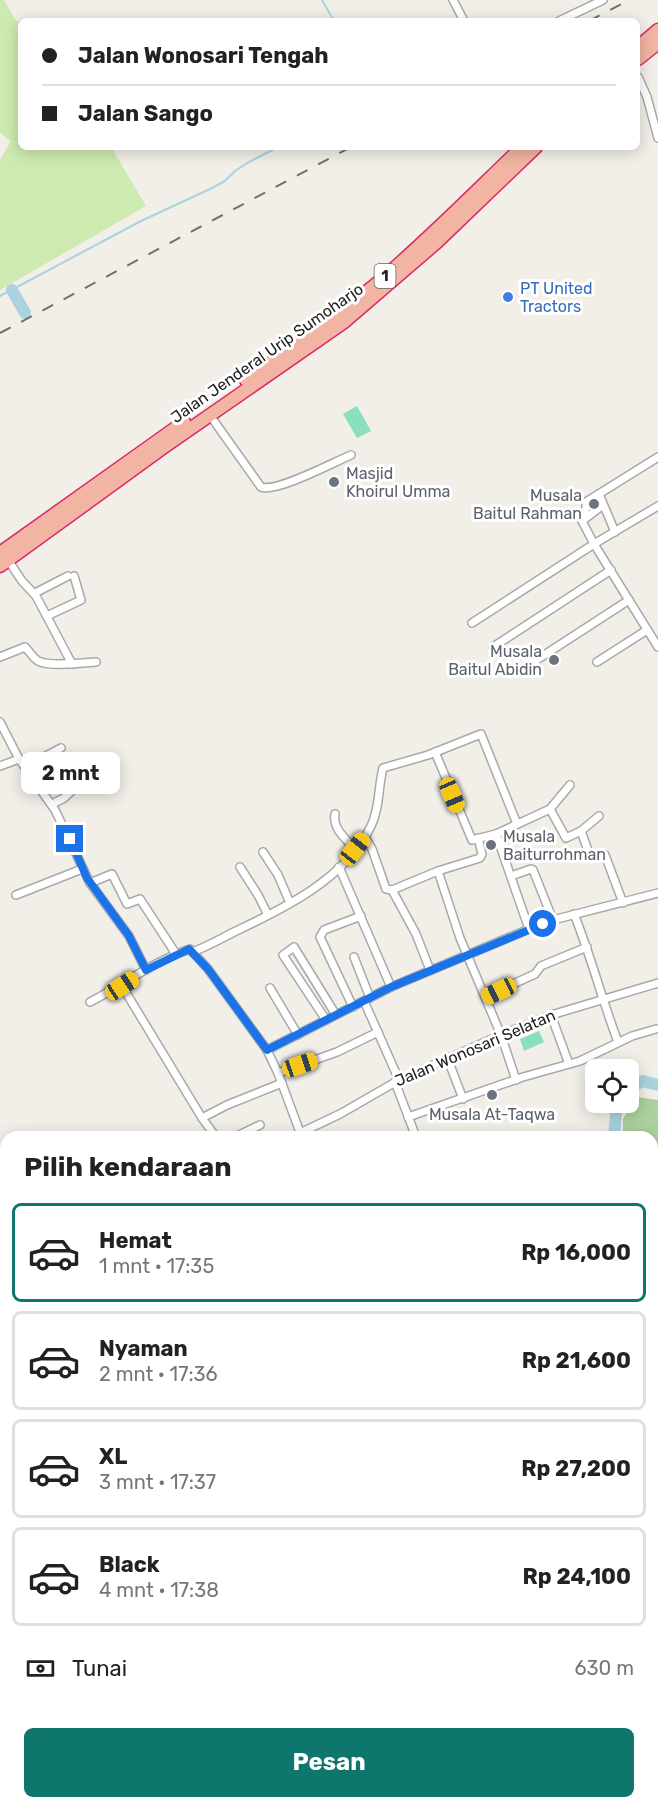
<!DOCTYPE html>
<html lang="id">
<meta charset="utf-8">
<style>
body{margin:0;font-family:Rubik,sans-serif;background:#f6f6f6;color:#222;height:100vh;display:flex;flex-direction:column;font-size:22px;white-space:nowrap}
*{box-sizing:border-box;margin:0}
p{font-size:20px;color:#767676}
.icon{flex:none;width:33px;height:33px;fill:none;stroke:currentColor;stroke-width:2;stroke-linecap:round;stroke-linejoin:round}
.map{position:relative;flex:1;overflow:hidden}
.drawer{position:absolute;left:0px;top:1131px;width:658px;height:678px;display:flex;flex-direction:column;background:#fff;border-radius:18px 18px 0 0;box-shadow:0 3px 15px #0003}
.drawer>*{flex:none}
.banner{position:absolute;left:18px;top:18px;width:622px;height:132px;border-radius:9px;box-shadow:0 3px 15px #0003;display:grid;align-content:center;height:132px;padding:0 24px;background:#fff}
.fabs{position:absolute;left:585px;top:1059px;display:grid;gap:12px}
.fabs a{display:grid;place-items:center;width:54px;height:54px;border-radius:9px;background:#fff;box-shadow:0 3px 15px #0003;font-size:30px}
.end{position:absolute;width:27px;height:27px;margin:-14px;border:8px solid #1a73e8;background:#fff;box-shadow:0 0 0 3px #fff}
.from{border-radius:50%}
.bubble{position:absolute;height:42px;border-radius:9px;background:#fff;box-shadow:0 3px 15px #0003;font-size:20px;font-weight:700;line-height:42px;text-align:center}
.car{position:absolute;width:18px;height:36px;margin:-18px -9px;border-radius:8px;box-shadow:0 0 4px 2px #0007;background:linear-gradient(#f5c518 24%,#345 0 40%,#f5c518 0 76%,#345 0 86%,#f5c518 0)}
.banner b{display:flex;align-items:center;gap:21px;height:57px;font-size:22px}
.banner b+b{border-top:2px solid #e0e0e0}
.banner i{width:15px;height:15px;background:#222}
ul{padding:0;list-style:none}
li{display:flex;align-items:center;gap:18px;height:99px;margin:0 12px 9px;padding:0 12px;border:3px solid #e0e0e0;border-radius:9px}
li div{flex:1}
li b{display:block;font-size:22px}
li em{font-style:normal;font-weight:700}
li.active{border-color:#0f766e}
li>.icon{width:54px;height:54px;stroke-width:1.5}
h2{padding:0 24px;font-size:27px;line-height:72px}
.pay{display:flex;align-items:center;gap:15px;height:66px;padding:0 24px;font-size:22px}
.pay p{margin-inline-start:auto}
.button{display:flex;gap:12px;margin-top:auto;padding:12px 24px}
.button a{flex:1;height:69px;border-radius:9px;background:#0f766e;color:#fff;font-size:24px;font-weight:700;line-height:69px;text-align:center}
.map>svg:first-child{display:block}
.grass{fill:#cdebb0}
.forest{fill:#add19e}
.pitch{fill:#88e0be}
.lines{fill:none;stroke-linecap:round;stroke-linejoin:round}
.stream{stroke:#aad3df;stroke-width:2}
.river{stroke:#aad3df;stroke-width:12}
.minor-casing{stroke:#a9a9a9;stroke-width:10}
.trunk-casing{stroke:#dc2a67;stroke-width:15}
.motorway-casing{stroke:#dc2a67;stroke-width:16}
.minor{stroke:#fff;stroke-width:7}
.trunk{stroke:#f2b4a3;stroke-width:12}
.motorway{stroke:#e892a2;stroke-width:14}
.rail{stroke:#707070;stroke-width:2;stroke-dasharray:12 12;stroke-linecap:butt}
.route{stroke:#1a73e8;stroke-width:8}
.shop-dot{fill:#3f7fe0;stroke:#fff;stroke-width:2}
.worship-dot{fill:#6b7280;stroke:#fff;stroke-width:2}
.labels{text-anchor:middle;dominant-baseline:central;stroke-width:6;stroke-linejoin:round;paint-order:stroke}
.shield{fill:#fff;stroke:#646464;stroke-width:1.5}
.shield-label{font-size:15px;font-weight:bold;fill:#222}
.shop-label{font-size:16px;fill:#366cbe;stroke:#fff;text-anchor:start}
.street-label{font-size:16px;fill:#222;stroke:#fff}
.worship-label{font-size:16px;fill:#5b616d;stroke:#fff;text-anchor:start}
</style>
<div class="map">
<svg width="658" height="1809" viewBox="0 0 658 1809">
<rect width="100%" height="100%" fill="#f2efe9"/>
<path class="grass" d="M0,0H4L17,22L22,20V21L21,147H111L146,206L0,290V160L11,141L0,133Z"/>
<g class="forest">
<path d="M637,1097L658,1100V1638H653L652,1137H623V1119Z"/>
<path d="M0,1516H6V1746L0,1747Z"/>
</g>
<g class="pitch">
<path d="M357,406L371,431L357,438L343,414Z"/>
<path d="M539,1031L544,1042L524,1051L520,1039Z"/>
</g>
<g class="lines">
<g class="stream">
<path d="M322,0L334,21"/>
<path d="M0,296L141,221L210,189L225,181L235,171L249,162L278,147"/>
</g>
<g class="river">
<path d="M12,290L25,313"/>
<path d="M628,1088L643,1081L658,1085"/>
<path d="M614,1137L617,1102"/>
<path d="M0,1497L6,1496"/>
</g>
<defs>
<g id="minor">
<path d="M453,0L464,21"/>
<path d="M559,21L603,0"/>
<path d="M638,77L647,97L658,138"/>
<path d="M209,414L261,487C276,493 334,462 351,455"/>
<path d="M599,494L615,532"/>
<path d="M658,506L594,544L658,647"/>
<path d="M582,521L603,505"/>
<path d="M8,560L22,581L36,596L72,664"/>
<path d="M35,593L68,576"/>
<path d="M47,616L81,600L74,576"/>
<path d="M472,623L594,544L582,521L586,508V502L658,457"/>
<path d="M493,647L611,570"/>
<path d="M0,657L25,647C29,651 33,658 38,661C50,667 82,663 96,662"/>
<path d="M597,662L647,630"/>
<path d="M532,663L629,600"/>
<path d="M0,722L19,759L55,810L90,883L129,936L146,970"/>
<path d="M435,752L472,840L496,834L550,809L570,785"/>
<path d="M0,766L19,759"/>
<path d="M25,767L61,748"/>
<path d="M52,804L64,798L76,787"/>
<path d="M550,809L566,838L581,831L599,816"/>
<path d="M335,814C332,829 347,840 355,849"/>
<path d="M581,831L590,856L603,854L605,855L623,903"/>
<path d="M496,834L529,929"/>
<path d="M365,837L372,849L386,889L392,890L416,934L430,970"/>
<path d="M263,852L278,875L290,903"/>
<path d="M240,867L258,895L268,915"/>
<path d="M339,867L391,987"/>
<path d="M438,871L480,858L482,854L478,838"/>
<path d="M511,876L531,869L533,870L553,920"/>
<path d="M90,883L112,874L127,904L140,899L176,954"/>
<path d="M392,890L438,871L460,938L501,1035L516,1080"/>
<path d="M16,895L82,869"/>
<path d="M574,914C591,956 602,1000 618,1042"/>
<path d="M192,952C207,947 220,939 234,932C285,908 345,879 371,826C380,808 378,787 383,768L428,755L481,734L517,824"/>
<path d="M354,957L370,998"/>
<path d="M122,986L202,1118L216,1137"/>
<path d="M270,988L298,1035"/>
<path d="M485,997L535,974L541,966L587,947"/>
<path d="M364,1001L399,1080"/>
<path d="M90,1002C123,985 154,961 190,949L208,969L267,1050L278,1073L301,1135"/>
<path d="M353,1007L320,937L324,930L361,916"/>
<path d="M551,1015L569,1064"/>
<path d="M326,1020L283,955L294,947L336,1015"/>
<path d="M267,1050L391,987L529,929L553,920L658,893"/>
<path d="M447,1057L463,1099"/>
<path d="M278,1073L337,1052L378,1032"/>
<path d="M395,1082L416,1137"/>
<path d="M408,1117L523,1077L580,1061L632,1036L656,1029"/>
<path d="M202,1118L227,1105L282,1083"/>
<path d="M300,1133L340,1114L399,1080L501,1035L551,1015L658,983"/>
<path d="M235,1137L260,1125"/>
<path d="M652,1632L658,1633"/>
</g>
<g id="trunk">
<path d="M638,47L658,30"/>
<path d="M638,59L658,43"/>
<path d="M246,380C290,351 334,319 375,285C426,242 473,194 522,147"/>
<path d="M0,553L184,422"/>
<path d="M0,566L164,447L344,322L437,242L536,147"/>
</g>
<g id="motorway">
<path d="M652,1703L658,1702"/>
<path d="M652,1718H658"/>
<path d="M0,1795L6,1794"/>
<path d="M0,1808L25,1803"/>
</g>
</defs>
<use href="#minor" class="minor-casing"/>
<use href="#trunk" class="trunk-casing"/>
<use href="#motorway" class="motorway-casing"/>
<use href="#minor" class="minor"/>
<use href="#trunk" class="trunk"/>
<use href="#motorway" class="motorway"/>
<g class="rail">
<path d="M589,21L629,0"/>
<path d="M0,333L351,147"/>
</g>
</g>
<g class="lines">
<path class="route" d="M70,839L87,878L129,936L146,970L189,949L208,969L267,1050L391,987L543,924"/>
</g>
<circle class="shop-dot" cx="508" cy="297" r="6"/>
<g class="worship-dot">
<circle cx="334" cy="482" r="6"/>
<circle cx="594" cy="504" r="6"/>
<circle cx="554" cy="660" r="6"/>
<circle cx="491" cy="845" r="6"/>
<circle cx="492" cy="1095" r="6"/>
</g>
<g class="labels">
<rect class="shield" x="374.5" y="264" width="21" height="24" rx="4.5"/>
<g class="shield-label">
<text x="385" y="276">1</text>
</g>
<g class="shop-label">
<text x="520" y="288">PT United<tspan x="520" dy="18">Tractors</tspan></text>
</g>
<g class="street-label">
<text transform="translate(267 353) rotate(-35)">Jalan Jenderal Urip Sumoharjo</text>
<text transform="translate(475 1048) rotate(-23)">Jalan Wonosari Selatan</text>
</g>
<g class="worship-label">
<text x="346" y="473">Masjid<tspan x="346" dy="18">Khoirul Umma</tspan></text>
<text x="582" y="495" text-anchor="end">Musala<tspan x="582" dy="18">Baitul Rahman</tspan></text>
<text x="542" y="651" text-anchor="end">Musala<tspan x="542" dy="18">Baitul Abidin</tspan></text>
<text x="503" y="836">Musala<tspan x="503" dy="18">Baiturrohman</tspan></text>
<text x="492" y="1114" text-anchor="middle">Musala At-Taqwa</text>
</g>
</g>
</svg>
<div class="fabs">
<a><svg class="icon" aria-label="locate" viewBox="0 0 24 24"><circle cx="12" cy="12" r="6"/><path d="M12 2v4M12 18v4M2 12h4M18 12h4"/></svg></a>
</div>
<i class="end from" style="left:543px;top:924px"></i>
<i class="end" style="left:70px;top:839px"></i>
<div class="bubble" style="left:21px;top:752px;width:99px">2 mnt</div>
<i class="car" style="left:452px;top:795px;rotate:157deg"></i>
<i class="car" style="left:355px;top:849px;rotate:38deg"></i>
<i class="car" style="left:122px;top:986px;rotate:57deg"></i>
<i class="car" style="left:499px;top:991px;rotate:245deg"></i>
<i class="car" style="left:300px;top:1065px;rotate:71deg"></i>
<div class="banner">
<b><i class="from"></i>Jalan Wonosari Tengah</b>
<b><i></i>Jalan Sango</b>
</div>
<section class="drawer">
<h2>Pilih kendaraan</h2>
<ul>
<li class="active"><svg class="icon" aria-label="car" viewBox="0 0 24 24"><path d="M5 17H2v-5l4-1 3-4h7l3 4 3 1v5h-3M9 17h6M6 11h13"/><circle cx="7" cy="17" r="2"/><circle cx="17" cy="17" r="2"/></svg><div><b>Hemat</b><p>1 mnt · 17:35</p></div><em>Rp 16,000</em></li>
<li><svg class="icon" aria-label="car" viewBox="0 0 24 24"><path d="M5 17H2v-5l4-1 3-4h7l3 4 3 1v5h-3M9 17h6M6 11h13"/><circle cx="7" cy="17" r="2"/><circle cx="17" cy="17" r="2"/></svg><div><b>Nyaman</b><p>2 mnt · 17:36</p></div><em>Rp 21,600</em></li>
<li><svg class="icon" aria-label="car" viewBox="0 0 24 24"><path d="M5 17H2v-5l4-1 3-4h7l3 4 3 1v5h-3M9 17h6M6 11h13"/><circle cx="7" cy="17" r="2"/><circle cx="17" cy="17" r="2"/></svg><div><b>XL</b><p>3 mnt · 17:37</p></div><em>Rp 27,200</em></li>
<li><svg class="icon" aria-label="car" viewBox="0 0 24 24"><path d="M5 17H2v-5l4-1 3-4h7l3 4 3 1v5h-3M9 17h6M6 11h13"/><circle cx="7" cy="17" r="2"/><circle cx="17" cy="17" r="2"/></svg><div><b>Black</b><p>4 mnt · 17:38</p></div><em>Rp 24,100</em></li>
</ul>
<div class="pay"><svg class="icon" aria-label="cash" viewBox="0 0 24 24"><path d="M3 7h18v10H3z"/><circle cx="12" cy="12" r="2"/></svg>Tunai<p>630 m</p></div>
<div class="button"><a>Pesan</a></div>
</section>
</div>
